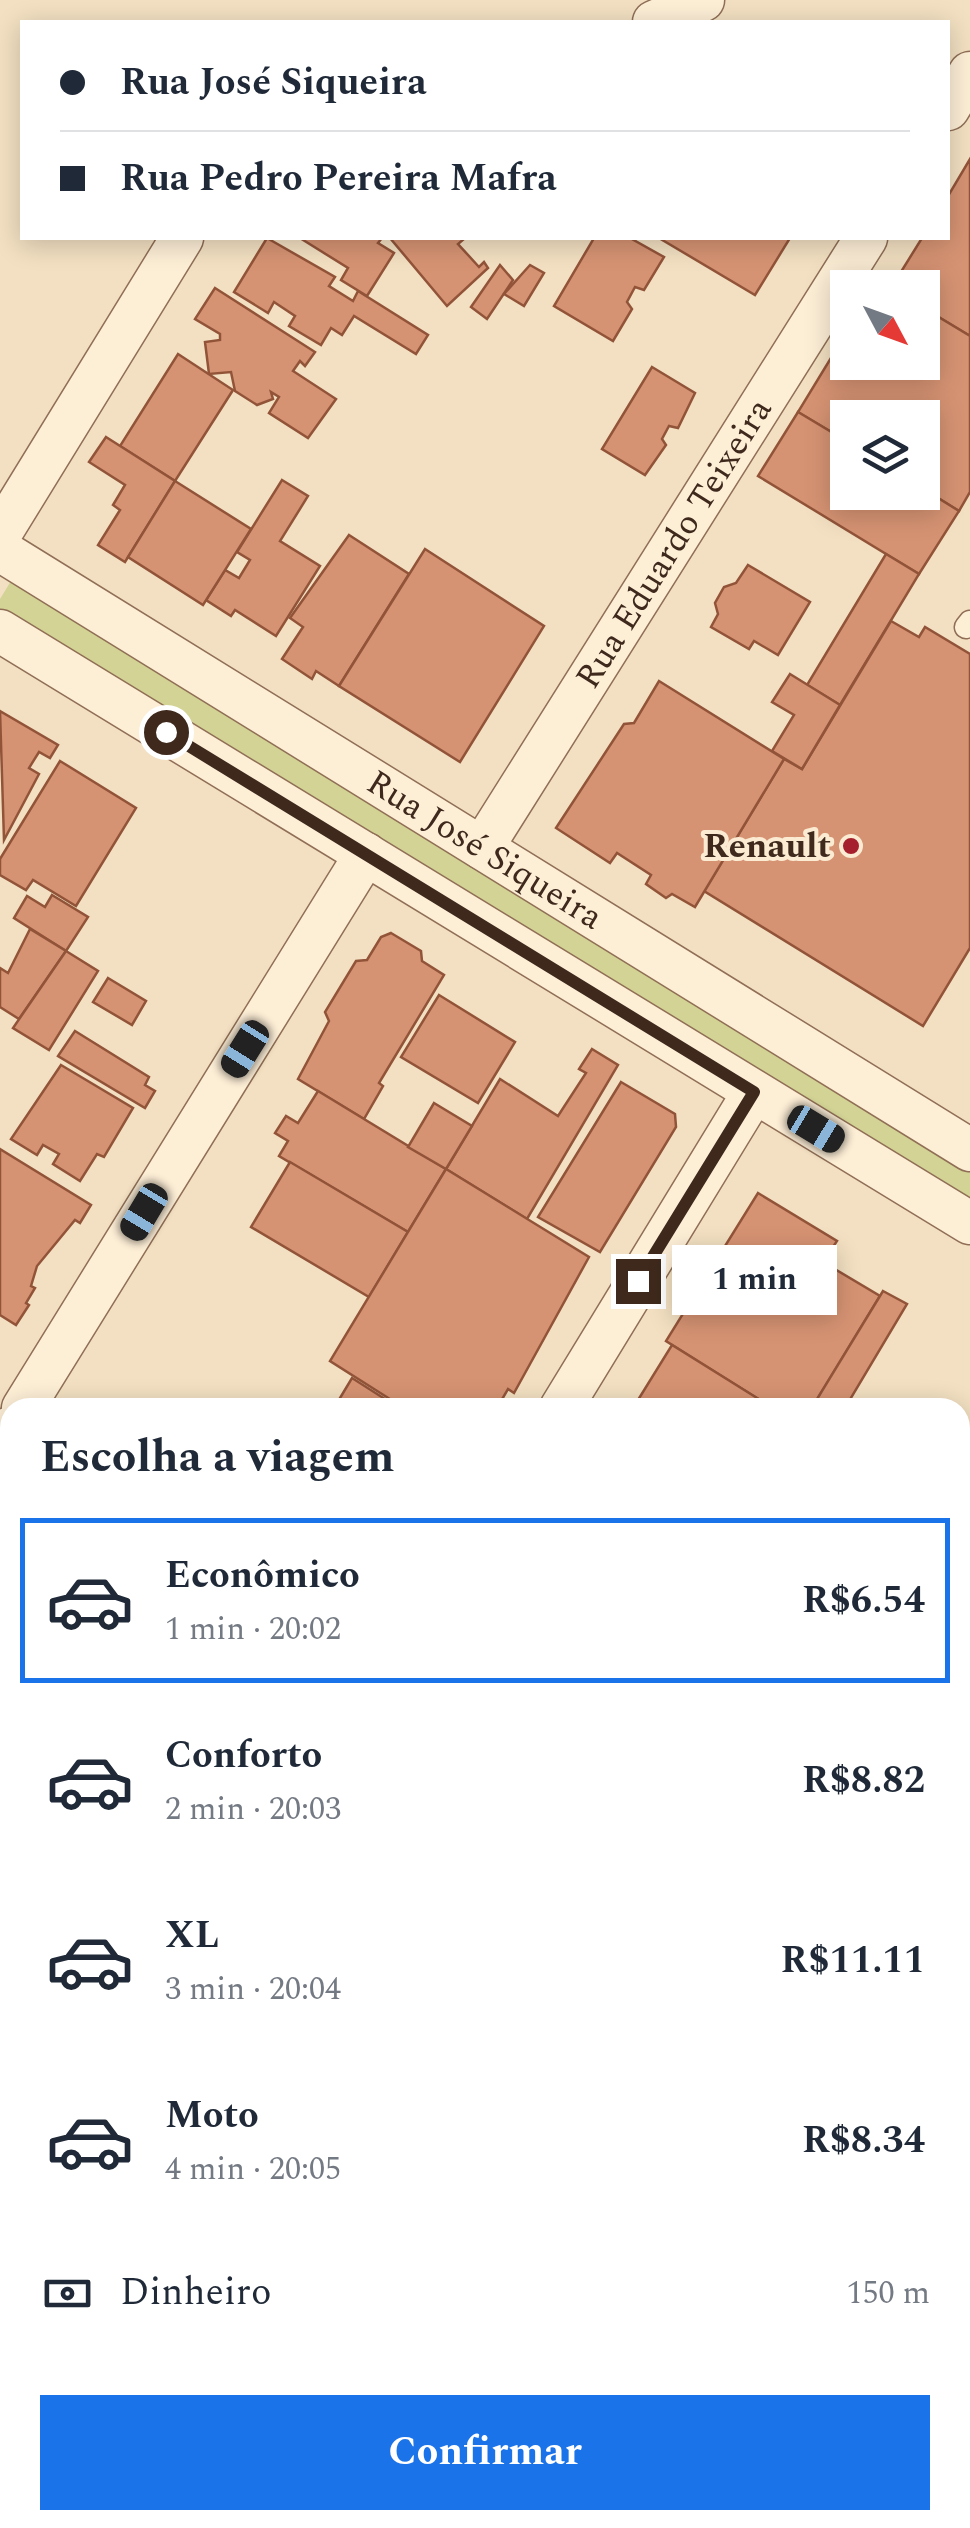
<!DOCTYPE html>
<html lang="pt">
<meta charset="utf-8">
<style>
body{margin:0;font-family:Spectral,serif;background:#f2f2f3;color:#1f2937;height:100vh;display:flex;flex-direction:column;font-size:38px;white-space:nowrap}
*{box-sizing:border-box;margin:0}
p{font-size:32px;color:#747a83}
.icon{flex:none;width:55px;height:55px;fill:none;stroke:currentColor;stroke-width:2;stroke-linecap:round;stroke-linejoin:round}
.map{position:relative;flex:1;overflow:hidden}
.drawer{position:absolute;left:0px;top:1398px;width:970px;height:1132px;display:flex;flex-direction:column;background:#fff;border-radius:30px 30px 0 0;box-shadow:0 5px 25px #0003}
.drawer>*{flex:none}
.banner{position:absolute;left:20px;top:20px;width:930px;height:220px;border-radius:0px;box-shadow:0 5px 25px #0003;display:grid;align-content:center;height:220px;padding:0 40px;background:#fff}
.needle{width:65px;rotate:131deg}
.fabs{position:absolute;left:830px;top:270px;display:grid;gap:20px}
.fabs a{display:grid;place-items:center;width:110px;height:110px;border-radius:0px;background:#fff;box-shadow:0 5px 25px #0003;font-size:50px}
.end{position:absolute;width:45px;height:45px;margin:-22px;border:12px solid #3e291c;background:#fff;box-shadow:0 0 0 5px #fff}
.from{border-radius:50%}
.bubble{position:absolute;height:70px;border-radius:0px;background:#fff;box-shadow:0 5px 25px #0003;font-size:32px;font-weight:700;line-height:70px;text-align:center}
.car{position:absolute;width:30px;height:60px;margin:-30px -15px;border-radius:12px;box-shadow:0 0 8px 2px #0007;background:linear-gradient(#222 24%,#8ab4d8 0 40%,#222 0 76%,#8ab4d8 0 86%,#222 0)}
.banner b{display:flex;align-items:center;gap:35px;height:95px;font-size:38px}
.banner b+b{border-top:2px solid #e0e1e3}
.banner i{width:25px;height:25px;background:#1f2937}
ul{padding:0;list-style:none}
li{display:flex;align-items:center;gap:30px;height:165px;margin:0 20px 15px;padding:0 20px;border:5px solid transparent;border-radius:0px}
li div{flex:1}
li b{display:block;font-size:38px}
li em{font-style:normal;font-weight:700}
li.current{border-color:#1a73e8}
li>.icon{width:90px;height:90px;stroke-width:1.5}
h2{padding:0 40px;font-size:45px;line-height:120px}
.pay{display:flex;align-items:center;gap:25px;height:110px;padding:0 40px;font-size:38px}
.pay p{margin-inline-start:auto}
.action{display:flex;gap:20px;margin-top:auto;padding:20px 40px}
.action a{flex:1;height:115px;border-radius:0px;background:#1a73e8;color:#fff;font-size:40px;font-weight:700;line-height:115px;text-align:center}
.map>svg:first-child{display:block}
.green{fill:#d2d394}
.building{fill:#d69373;stroke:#925439;stroke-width:2.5}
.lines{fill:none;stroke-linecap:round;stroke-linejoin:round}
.service-casing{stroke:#906f56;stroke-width:25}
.minor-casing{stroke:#906f56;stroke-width:45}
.service{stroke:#fdeed6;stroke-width:22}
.minor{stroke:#fdeed6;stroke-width:42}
.route{stroke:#3e291c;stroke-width:12}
.poi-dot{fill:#a61f2d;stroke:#faebd2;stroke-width:4}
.labels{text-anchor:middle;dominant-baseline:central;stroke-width:8;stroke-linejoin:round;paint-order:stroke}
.street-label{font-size:35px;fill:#3e291c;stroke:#faebd2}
.poi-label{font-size:35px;font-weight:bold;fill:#3e291c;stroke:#faebd2;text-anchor:end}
</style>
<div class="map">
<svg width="970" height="2528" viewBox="0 0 970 2528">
<rect width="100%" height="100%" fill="#f3e0c2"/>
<path class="green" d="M14,576L970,1168V1205L0,611V599Z"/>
<g class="building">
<path d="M970,159V336L922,307V288H891L922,238H948V196Z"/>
<path d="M267,238L335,277L329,286L353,301L358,291L428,335L416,354L354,316L342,335L331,328L321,345L289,326L295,316L274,302L268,313L234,292Z"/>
<path d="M300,238H382L378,243L394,253L367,296L341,280L348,268Z"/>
<path d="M390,238H465L458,244L479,267L484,262L488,268L447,306Z"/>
<path d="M594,238H630L664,257L644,290L635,287L627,302L632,309L613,341L554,306Z"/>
<path d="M659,238H790L755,295Z"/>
<path d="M500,265L513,280L487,319L471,307Z"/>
<path d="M530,265L544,273L524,306L504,294Z"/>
<path d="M215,288L315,352L305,366L300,361L293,371L336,399L308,438L269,413L279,397L271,392L273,399L257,405L235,391L231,372L209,374L205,342L220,340V334L195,319Z"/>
<path d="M922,307L970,336V492L959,511L922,488V418H848V442L798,412L848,330V362H922Z"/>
<path d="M178,354L233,390L175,481L120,446Z"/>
<path d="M652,367L695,393L678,428L669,426L662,439L666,445L645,475L602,449Z"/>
<path d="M798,412L848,442V492H922V488L959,511L919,574L758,476Z"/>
<path d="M106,437L175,481L125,562L98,545L120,510L113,505L125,485L89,462Z"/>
<path d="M282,480L308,496L280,541L320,566L276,636L235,610L231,616L206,600L225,570L239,578L250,560L237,552Z"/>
<path d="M175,481L251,529L203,605L128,557Z"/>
<path d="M349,535L409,574L339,686L316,671L312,679L282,659L303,627L290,618Z"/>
<path d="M425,549L544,626L460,762L339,686Z"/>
<path d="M886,554L919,574L840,705L807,685Z"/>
<path d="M748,565L810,602L778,655L754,641L749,649L711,627L718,614L715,603L724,587L736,583Z"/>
<path d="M891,621L919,637L925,627L970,654V948L923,1026L704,891L784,759L802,769Z"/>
<path d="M790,674L840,705L802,769L772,751L794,715L772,702Z"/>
<path d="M659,681L784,759L695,907L672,894L666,898L646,884L651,875L617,853L610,863L556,828L624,724L634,723Z"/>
<path d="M0,711L58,745L50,758L39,752L29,768L39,774L4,840Z"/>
<path d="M60,761L136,808L76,906L33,880L26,890L0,875V859Z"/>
<path d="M52,895L88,917L66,951L14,918L27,896L45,907Z"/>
<path d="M30,929L66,951L19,1019L0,1007V968L8,973Z"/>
<path d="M391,933L421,951L422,961L444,975L379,1083L383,1086L364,1119L298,1079L329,1021L325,1012L356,961L367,960L381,937Z"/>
<path d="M66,951L98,971L49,1050L13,1028Z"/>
<path d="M108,978L146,1001L132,1025L93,1002Z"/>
<path d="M439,995L515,1042L478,1103L401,1057Z"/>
<path d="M75,1031L149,1077L145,1085L155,1091L145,1108L58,1056Z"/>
<path d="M592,1049L618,1065L527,1219L446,1169L500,1079L558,1116L586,1073L579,1069Z"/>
<path d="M61,1065L133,1108L104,1157L97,1154L80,1181L53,1164L59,1154L43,1145L37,1155L11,1139Z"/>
<path d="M621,1082L675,1114L676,1127L600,1252L538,1217Z"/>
<path d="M318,1091L446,1169L408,1232L279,1156L288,1141L275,1133L286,1116L298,1123Z"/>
<path d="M434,1103L472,1126L446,1169L408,1147Z"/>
<path d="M0,1149L91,1205L80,1223L75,1220L37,1266L31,1286L35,1288L26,1303L29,1305L16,1325L0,1315Z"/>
<path d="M290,1162L408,1232L369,1297L251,1227Z"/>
<path d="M446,1169L589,1257L514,1393L508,1389L497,1408H404L330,1361Z"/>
<path d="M758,1193L837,1241L823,1262L880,1296L812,1408H773L666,1341Z"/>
<path d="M883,1291L907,1304L845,1408L814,1404Z"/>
<path d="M672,1345L773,1408H633Z"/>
<path d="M352,1378L399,1408H334Z"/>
<path d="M6,1548L10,1551V1618L0,1612V1558Z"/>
<path d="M0,1625L10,1631V1709L0,1702Z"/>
<path d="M0,1702L10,1709V1772L4,1783L0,1780Z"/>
<path d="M960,1899L970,1905V2034L960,2050Z"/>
<path d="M1,2068L10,2074V2195L0,2211Z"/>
<path d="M960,2077L970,2084V2269L960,2268Z"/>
<path d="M10,2501V2520H31L38,2528H0V2502L7,2506Z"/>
<path d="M46,2520H95L107,2528H41Z"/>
<path d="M426,2520H480L475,2528H438Z"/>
<path d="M620,2520H661L656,2528H633Z"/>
<path d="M749,2520H775L788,2528H744Z"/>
</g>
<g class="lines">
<defs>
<path id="service" d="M966,627L970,622"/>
<g id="minor">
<path d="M654,22L703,0"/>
<path d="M948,109L970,73"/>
<path d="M0,534L182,238"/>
<path id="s1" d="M0,550L970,1150"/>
<path d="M0,631L970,1223"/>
<path id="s2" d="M482,848L866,238"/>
<path d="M23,1408L366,854"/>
<path d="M561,1408L754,1092"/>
<path d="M0,1445L10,1428"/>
<path d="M960,1809L970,1815"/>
<path d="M0,2324L10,2307"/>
<path d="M960,2364L970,2370"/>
<path d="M0,2383L10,2389"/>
<path d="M222,2520L235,2528"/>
<path d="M329,2520L342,2528"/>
</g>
</defs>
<use href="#service" class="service-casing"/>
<use href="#minor" class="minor-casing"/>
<use href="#service" class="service"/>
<use href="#minor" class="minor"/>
</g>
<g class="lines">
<path class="route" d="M166,732L754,1092L638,1281"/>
</g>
<circle class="poi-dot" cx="851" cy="846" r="10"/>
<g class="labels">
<g class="street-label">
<text stroke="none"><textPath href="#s2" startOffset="360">Rua Eduardo Teixeira</textPath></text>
<text stroke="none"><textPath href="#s1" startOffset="570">Rua José Siqueira</textPath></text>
</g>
<g class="poi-label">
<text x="831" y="846">Renault</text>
</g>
</g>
</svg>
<div class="fabs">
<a><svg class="needle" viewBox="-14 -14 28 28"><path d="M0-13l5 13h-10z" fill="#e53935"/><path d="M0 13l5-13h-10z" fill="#747a83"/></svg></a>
<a><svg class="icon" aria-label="layers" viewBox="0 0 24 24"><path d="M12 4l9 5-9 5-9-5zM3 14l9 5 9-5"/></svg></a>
</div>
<i class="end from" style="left:166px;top:732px"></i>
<i class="end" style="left:638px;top:1281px"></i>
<div class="bubble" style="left:672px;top:1245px;width:165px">1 min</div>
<i class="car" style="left:245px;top:1049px;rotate:212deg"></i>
<i class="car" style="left:816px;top:1129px;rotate:121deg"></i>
<i class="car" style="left:144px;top:1212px;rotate:211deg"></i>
<div class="banner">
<b><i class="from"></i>Rua José Siqueira</b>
<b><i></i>Rua Pedro Pereira Mafra</b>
</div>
<section class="drawer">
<h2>Escolha a viagem</h2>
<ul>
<li class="current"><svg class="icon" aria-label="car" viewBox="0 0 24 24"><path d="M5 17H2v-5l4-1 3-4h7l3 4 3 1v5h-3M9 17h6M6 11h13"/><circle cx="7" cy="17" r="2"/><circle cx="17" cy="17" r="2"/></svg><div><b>Econômico</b><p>1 min · 20:02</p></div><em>R$6.54</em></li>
<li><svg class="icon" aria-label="car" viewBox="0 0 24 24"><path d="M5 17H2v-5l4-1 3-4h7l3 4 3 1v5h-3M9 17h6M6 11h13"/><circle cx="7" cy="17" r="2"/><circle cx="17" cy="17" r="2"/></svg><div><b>Conforto</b><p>2 min · 20:03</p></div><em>R$8.82</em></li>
<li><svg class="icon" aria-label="car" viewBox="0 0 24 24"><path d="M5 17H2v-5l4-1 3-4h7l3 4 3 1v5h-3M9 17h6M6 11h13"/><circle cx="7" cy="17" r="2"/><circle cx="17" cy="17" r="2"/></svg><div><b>XL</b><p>3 min · 20:04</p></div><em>R$11.11</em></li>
<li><svg class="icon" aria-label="car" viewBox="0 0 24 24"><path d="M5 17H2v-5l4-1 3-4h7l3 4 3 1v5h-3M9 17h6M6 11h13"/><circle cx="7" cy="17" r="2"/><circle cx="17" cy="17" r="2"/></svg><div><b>Moto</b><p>4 min · 20:05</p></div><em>R$8.34</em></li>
</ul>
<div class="pay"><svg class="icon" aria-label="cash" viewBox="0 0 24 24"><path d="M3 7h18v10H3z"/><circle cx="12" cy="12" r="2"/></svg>Dinheiro<p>150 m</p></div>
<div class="action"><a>Confirmar</a></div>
</section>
</div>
